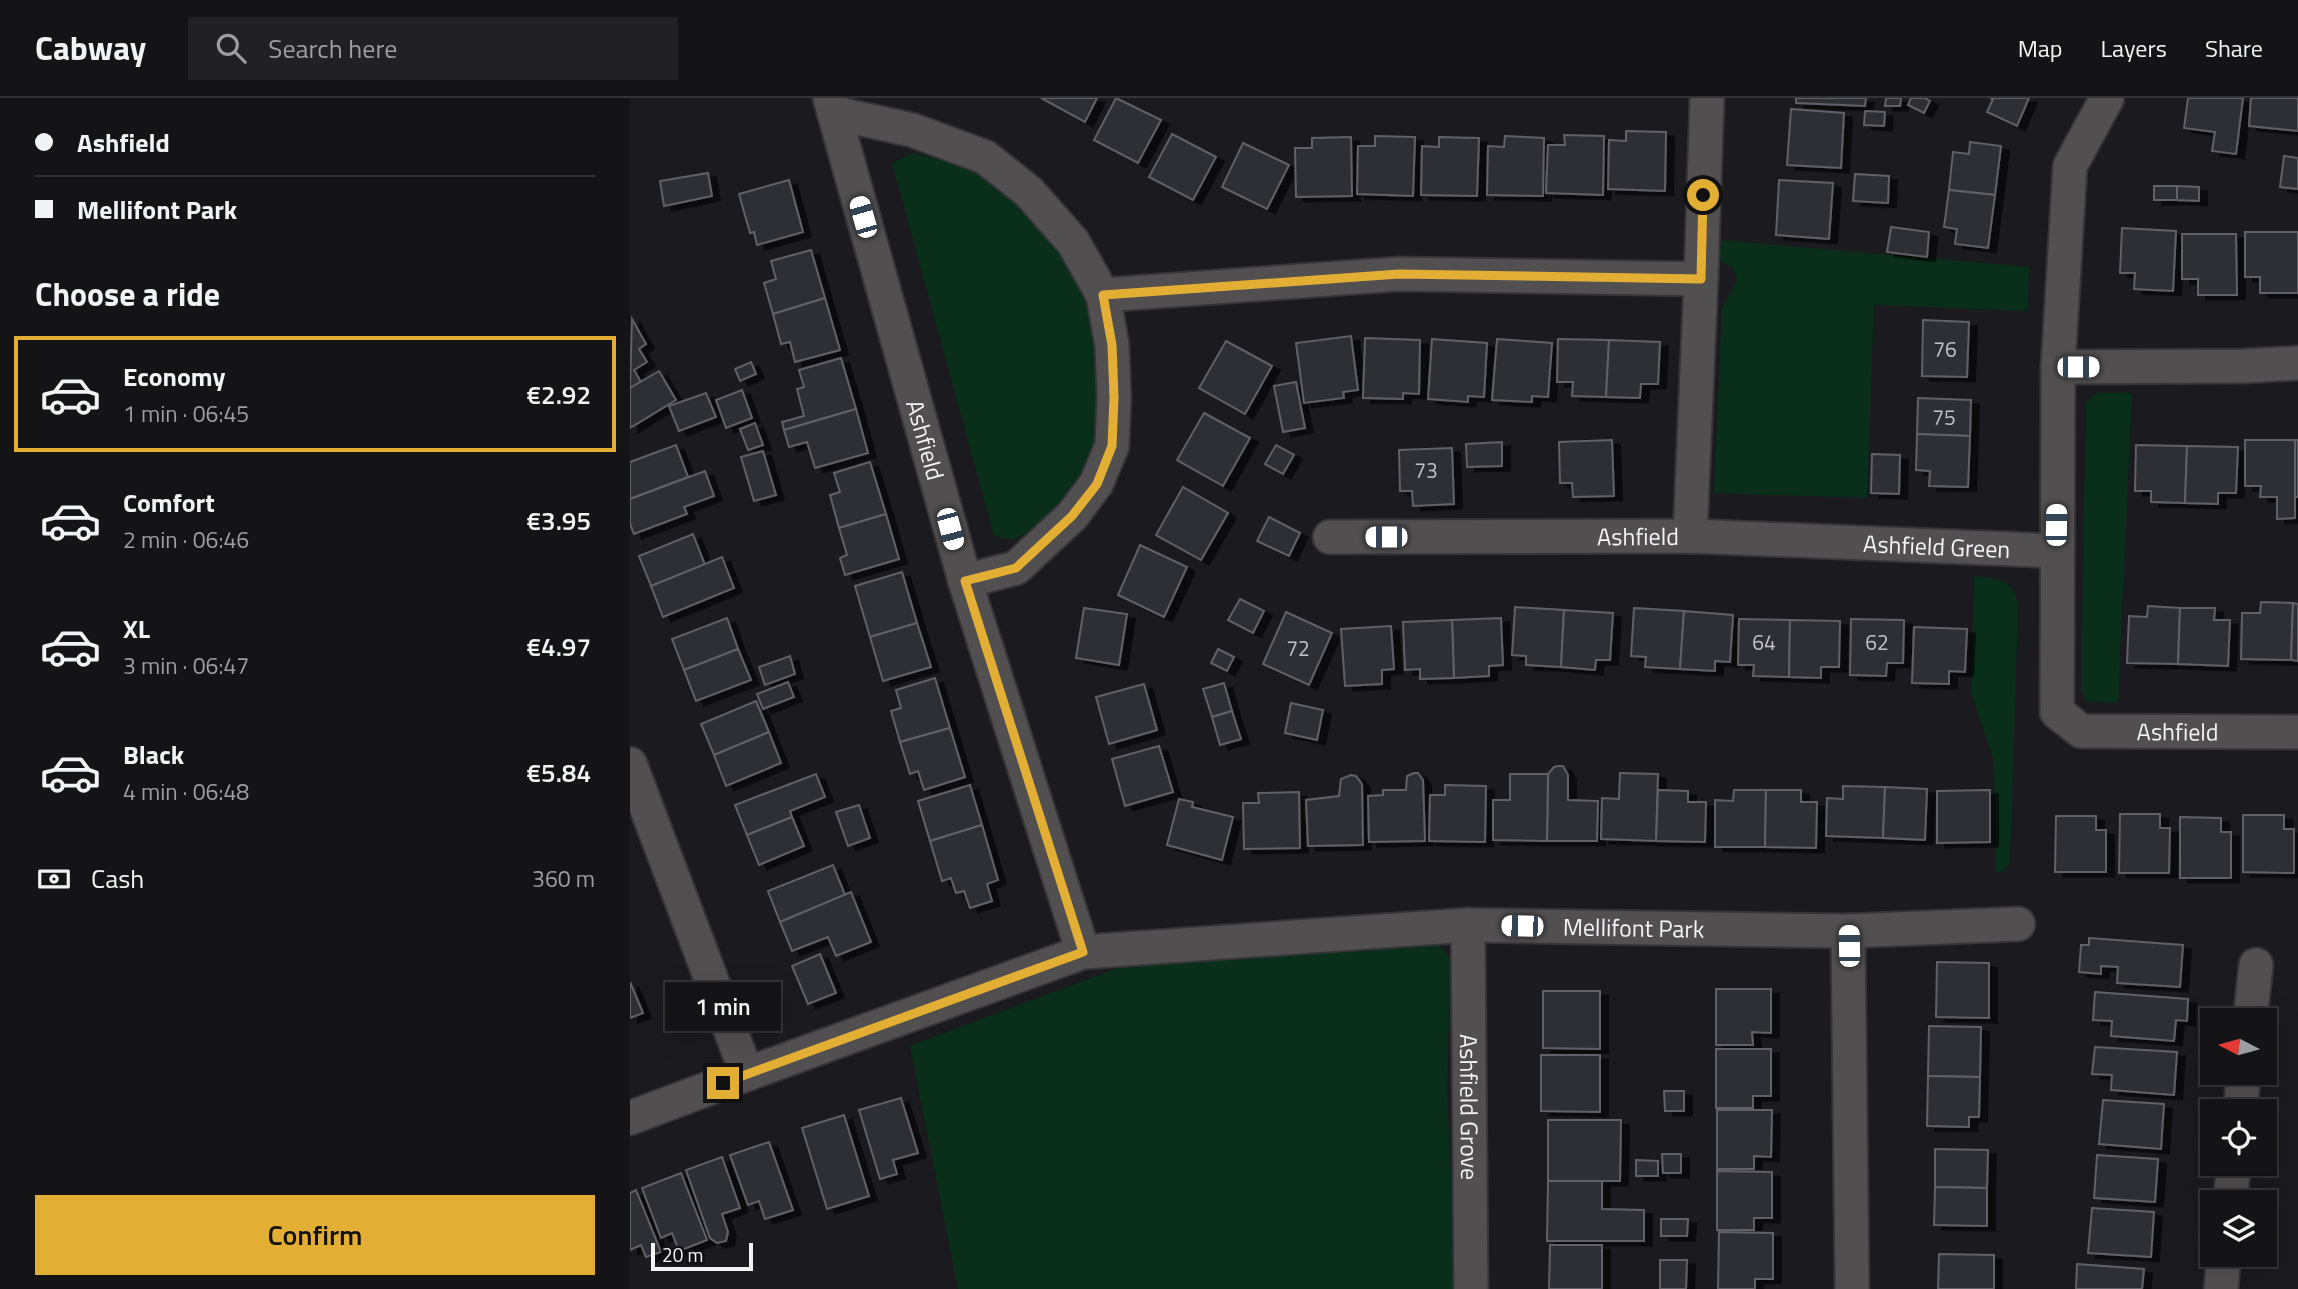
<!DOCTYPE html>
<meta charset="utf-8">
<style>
body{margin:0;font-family:"Titillium Web",sans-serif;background:#212123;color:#f1f3f6;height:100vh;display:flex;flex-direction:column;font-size:26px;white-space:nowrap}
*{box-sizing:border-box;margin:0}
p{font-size:23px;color:#9d9ea1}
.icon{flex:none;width:38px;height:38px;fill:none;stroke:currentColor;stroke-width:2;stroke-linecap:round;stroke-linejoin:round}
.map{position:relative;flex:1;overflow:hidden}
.side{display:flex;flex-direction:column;background:#141416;width:630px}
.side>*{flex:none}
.top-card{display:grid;align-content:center;height:154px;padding:0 35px;background:#141416}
.needle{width:46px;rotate:276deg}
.fabs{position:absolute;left:1570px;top:910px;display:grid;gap:14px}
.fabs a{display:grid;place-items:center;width:77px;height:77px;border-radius:0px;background:#141416;box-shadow:0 7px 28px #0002,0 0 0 2px #333335;font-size:35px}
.scale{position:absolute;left:21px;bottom:18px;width:102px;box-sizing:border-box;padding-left:7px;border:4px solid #f3f3f6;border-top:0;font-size:19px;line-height:24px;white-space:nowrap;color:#f3f3f6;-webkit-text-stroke:5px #121115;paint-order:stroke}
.end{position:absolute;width:32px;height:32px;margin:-16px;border:9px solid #e2af34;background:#111;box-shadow:0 0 0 4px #111}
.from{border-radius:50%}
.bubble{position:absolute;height:49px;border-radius:0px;background:#141416;box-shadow:0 7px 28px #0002,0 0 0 2px #333335;font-size:23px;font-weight:600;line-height:49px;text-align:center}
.car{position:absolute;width:21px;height:42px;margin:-21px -10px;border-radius:9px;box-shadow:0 0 5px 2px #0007;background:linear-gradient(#fff 24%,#345 0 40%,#fff 0 76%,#345 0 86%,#fff 0)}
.top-card b{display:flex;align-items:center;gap:24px;height:66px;font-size:26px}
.top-card b+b{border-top:2px solid #333335}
.top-card i{width:18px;height:18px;background:#f1f3f6}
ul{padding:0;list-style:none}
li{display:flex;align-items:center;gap:21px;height:116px;margin:0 14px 10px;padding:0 21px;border:4px solid transparent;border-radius:0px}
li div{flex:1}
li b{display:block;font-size:26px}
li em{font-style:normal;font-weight:600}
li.active{border-color:#e2af34}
li>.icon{width:63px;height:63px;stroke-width:1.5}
h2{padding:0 35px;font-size:32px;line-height:84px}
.pay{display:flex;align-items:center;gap:18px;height:77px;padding:0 35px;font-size:26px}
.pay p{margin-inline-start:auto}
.primary-button{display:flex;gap:14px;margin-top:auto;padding:14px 35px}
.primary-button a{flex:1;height:80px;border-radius:0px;background:#e2af34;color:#111;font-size:28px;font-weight:600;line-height:80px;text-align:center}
header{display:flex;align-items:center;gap:42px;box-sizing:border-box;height:98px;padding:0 35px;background:#141416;border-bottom:2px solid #333335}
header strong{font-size:33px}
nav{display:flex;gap:38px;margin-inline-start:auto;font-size:24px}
.search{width:490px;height:63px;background:#212123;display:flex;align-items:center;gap:18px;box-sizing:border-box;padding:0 24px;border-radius:0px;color:#9d9ea1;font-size:26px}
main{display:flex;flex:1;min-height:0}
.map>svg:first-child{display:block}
.green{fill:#092e19}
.building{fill:#2f2f34;stroke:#616066;stroke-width:2;filter:url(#shadow)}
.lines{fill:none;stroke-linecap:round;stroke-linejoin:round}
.street-casing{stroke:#353438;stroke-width:37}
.street{stroke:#524f50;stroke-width:33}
.route{stroke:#e2af34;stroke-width:9}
.labels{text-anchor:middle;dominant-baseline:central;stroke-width:6;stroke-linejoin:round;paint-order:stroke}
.number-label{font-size:21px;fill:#c2c2c6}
.street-label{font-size:24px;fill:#f3f3f6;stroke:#121115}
</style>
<header>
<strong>Cabway</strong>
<div class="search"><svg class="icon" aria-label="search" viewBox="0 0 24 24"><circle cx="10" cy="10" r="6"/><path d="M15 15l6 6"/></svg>Search here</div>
<nav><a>Map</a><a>Layers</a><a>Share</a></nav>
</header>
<main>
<section class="side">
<div class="top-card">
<b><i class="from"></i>Ashfield</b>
<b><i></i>Mellifont Park</b>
</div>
<h2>Choose a ride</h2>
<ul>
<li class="active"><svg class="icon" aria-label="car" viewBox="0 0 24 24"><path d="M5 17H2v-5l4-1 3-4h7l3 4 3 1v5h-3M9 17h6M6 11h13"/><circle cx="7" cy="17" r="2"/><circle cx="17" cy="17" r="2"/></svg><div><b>Economy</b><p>1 min · 06:45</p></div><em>€2.92</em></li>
<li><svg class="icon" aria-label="car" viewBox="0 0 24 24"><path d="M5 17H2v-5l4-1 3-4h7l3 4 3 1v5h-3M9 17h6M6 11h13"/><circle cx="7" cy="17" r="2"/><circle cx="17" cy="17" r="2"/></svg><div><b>Comfort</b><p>2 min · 06:46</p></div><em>€3.95</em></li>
<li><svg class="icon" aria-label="car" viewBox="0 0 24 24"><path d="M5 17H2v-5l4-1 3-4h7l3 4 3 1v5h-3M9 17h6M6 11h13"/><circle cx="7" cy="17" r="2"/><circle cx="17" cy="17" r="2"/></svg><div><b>XL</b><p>3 min · 06:47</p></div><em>€4.97</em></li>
<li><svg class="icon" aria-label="car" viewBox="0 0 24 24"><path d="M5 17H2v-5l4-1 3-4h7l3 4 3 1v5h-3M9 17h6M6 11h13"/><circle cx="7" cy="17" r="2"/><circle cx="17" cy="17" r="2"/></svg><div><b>Black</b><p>4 min · 06:48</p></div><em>€5.84</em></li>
</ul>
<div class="pay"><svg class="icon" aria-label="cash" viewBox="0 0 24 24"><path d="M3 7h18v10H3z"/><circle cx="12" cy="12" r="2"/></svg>Cash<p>360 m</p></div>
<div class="primary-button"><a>Confirm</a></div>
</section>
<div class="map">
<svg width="1668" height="1191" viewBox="0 0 1668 1191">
<defs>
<filter id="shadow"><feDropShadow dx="8" dy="4.5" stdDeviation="0" flood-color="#0009"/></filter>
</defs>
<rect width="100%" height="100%" fill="#1b1a1e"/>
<g class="green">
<path d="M282,55L344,70L411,128L443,169L462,224L471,280L470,343L459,372L438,399L405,431L382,442L364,438L262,65Z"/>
<path d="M1091,142L1399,169L1397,213L1244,207L1237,400L1084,395L1092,210L1107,181L1103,170L1089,162Z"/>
<path d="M1467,295H1502L1488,605L1457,603L1451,594L1456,304Z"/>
<path d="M1344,478C1370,482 1384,479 1388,509L1380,765L1373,773L1366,775L1364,663L1341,595Z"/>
<path d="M806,843L821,861L817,988L826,1191H328L280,948L507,863Z"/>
</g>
<g class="building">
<path d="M411,0H467L455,24Z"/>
<path d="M486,0L531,22L508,65L464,42Z"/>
<path d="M1166,0H1236L1235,8L1166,5Z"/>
<path d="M1256,0H1271L1270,8H1255Z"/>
<path d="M1281,0H1295L1300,3L1294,15L1278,7Z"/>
<path d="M1360,0H1399L1387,28L1357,14L1363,1Z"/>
<path d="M1558,0H1613L1606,56L1582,53L1585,34L1554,30Z"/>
<path d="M1621,0H1668V33L1619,28Z"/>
<path d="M1161,11L1214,15L1211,70L1157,67Z"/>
<path d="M1235,13L1255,14L1254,28L1234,27Z"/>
<path d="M996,33L1036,34L1035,93L978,91L979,42L996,43Z"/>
<path d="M542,36L586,59L563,102L519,79Z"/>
<path d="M934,37L974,38L973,97L916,95L918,47H935Z"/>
<path d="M745,38L785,39L783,98L727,96L728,48H745Z"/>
<path d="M875,38L914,40L913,98L857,97L858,48L874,49Z"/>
<path d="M721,39L722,98L666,99L665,50H682V40Z"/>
<path d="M809,39L849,40L847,98L791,97L792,48L809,49Z"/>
<path d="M1340,44L1371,48L1365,97L1319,92L1323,54L1339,56Z"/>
<path d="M613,45L659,67L637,111L592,89Z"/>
<path d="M1654,58L1668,60V91L1650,89Z"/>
<path d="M78,75L82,98L34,108L30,83Z"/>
<path d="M1225,76L1259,78L1258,105L1223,103Z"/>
<path d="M159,82L173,134L127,147L124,134L120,135L109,96Z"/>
<path d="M1149,82L1203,85L1199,141L1146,137Z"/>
<rect x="1524" y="88" width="23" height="14"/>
<path d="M1547,88L1569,89V103L1547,102Z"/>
<path d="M1319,92L1365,97L1358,150L1325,146L1327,131L1314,129Z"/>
<path d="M1261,129L1299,134L1297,159L1257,154Z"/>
<path d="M1492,130L1546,133L1543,193L1504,191L1505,175H1490Z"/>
<path d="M1615,134H1668V195H1630V179H1615Z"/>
<path d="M1552,136H1606L1607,197H1568V181H1552Z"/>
<path d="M181,152L195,200L143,216L134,185L146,181L141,163Z"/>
<path d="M195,200L210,252L165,264L160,244L151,246L143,216Z"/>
<path d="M2,221L16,246L9,251L17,264L4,272L11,284L0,290Z"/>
<path d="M1293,222L1339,224L1337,279L1292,278Z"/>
<path d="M721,238L728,292L713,294L714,300L674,305L666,245Z"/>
<path d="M735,240L790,242L789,296L773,295V301L733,300Z"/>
<path d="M802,241L857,245L854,299L838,298V304L798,301Z"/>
<path d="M867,241L922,245L918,299L902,298V304L862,302Z"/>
<path d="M928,241L979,242L976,299L942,298L943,284H927Z"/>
<path d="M979,242L1030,244L1028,286H1011L1010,300L976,299Z"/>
<path d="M596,243L642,268L615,316L569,290Z"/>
<path d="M211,260L226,311L154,332L152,324L174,318L167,291L174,289L169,272Z"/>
<path d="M121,264L126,276L110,283L105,271Z"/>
<path d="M29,273L46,302L0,330V290Z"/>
<path d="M666,284L675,330L653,334L644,288Z"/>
<path d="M112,292L122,320L96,330L86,302Z"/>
<path d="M76,295L86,319L49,333L39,308Z"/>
<path d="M1288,300L1341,302L1340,338L1287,336Z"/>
<path d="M226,311L238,355L185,370L177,344L159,349L154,332Z"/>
<path d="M574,315L620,340L593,388L547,362Z"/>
<path d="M125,325L133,347L118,352L110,331Z"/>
<path d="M1287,336L1340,338L1338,389L1299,388L1300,373L1286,372Z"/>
<path d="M982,342L984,398L943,399L942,385H930L929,344Z"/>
<path d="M1615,342H1665V420L1647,421V399H1630L1631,388H1615Z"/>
<rect x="1665" y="342" width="3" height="57"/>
<path d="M872,344V368L837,369L836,346Z"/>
<path d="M46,347L58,379L0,401V364Z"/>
<path d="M646,347L664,357L653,376L635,366Z"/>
<path d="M1506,347L1557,348L1555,405L1521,404V393H1505Z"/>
<path d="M1557,348L1608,349L1606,395H1588V406L1555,405Z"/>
<path d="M822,350L824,406L783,408L782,393H770L769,352Z"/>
<path d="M133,353L146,397L124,403L111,359Z"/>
<path d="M1242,356L1270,357L1269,396L1241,395Z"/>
<path d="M240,364L256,416L209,430L200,397L210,394L204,375Z"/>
<path d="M75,373L84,398L54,409L57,416L4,436L0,426V401Z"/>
<path d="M553,389L598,415L571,462L526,437Z"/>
<path d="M256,416L269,461L215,477L210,460L217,457L209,430Z"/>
<path d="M639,419L670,435L659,458L627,443Z"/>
<path d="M63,436L75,467L21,488L9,458Z"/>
<path d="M510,447L557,469L534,519L488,497Z"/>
<path d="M92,459L104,490L33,519L21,488Z"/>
<path d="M272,474L287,525L240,539L225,488Z"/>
<path d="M610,501L634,513L623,535L598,522Z"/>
<path d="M1631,504L1663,505L1661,562L1611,561L1612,515H1630Z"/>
<path d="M1663,505L1668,506V563L1661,562Z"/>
<path d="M1518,508L1550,510L1548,566L1497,565L1499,518L1517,519Z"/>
<path d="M885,509L934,512L931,569L896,567V558L882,557Z"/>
<path d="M454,510L497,516L489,567L446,560Z"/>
<path d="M1004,510L1054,513L1050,571L1015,569L1016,559L1001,558Z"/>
<path d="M1550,510H1585L1584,522H1600L1598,568L1548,566Z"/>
<path d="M934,512L983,515L980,562H966L965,572L931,569Z"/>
<path d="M1054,513L1103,517L1100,564L1085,563V573L1050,571Z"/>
<path d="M656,514L702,535L679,587L633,566Z"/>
<path d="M97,520L108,551L54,572L42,541Z"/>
<path d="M871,520L873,567L859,568V578L824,580L822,522Z"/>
<path d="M1109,521L1160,522L1159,579L1123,578L1124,567H1108Z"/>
<path d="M1221,521L1274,522L1273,565H1257L1256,578L1220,577Z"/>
<path d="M822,522L824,580L790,581V571L775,572L773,524Z"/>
<path d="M1160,522L1210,523L1209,569H1191V580L1159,579Z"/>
<path d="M287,525L301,569L253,583L240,539Z"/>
<path d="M761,528L764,571L752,572V586L715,588L711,531Z"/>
<path d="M1284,529L1337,531L1335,574L1319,573V586L1282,585Z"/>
<path d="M108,551L121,582L66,603L54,572Z"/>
<path d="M588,551L604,559L597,573L581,565Z"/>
<path d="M160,558L165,576L135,587L129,569Z"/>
<path d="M305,580L320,630L270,644L261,613L271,610L266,592Z"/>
<path d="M158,584L164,599L133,611L127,596Z"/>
<path d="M594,585L602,613L582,619L573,591Z"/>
<path d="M514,586L527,632L479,646L466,599Z"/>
<path d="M126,603L139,634L84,657L71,626Z"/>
<path d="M661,605L693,612L687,642L655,635Z"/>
<path d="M602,613L611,641L590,647L582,619Z"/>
<path d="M320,630L335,679L294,692L288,673L280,676L270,644Z"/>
<path d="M139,634L151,665L96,688L84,657Z"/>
<path d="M529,648L543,694L495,708L482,661Z"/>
<path d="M928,668H933L938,677V702L968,703L967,743H917L918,676L924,669Z"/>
<path d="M784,675H788L793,682L795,743L739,744L738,698L753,697V692H776L777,678Z"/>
<path d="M990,675L1028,676L1026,743L971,741L972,700L989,701Z"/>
<path d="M186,676L195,699L160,713L162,719L117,737L105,707Z"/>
<path d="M880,676H918L917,743L863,742V702H880Z"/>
<path d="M721,677L726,678L732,686L733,747L678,748L676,702L709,698L711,681Z"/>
<path d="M340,687L352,727L300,743L288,703Z"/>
<path d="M815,687L856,688L855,744L799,743L800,697H815Z"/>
<path d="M1213,688L1255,689L1253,740L1196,738L1197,700L1213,701Z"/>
<path d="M1255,689L1297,691L1295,742L1253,740Z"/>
<path d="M1028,692L1058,693V704H1076L1075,744L1026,743Z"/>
<path d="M1104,692H1136L1135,749H1085V702L1103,703Z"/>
<path d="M1136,692H1171V704H1187L1186,750L1135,749Z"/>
<path d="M1360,692V744L1307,745V693Z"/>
<path d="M669,694L670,750L614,751L613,705H629L628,695Z"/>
<path d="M549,701L563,704L562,709L603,719L592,762L537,747Z"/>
<path d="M229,707L240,740L218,748L206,714Z"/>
<path d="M1490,716H1530V730H1540L1539,775H1489Z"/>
<path d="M1613,717H1654V731H1664V775L1613,774Z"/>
<path d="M1426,718H1466V732H1476V774H1425Z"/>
<path d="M162,719L174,748L129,767L117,737Z"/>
<path d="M1550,719L1591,720V734H1601V780H1550Z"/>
<path d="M352,727L368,782L357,786L362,803L340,810L334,793L326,795L321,780L312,783L300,743Z"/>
<path d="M203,767L215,797L150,824L138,793Z"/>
<path d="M221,794L241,844L206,858L198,839L162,853L150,824Z"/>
<path d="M1459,840L1553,847L1550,889L1487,885L1488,869L1471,868V876L1449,874L1451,847H1459Z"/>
<path d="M190,856L206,895L178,906L162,868Z"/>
<path d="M1307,864L1359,865V920L1306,919Z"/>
<path d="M0,884L13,915L0,920Z"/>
<path d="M1086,891H1141V935L1122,934L1123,947H1086Z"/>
<path d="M913,893H970V951L913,950Z"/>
<path d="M1465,894L1558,901L1557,923L1546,922L1544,943L1481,938L1482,923L1463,922Z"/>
<path d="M1299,928L1351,929L1350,979L1298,978Z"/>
<path d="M1465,949L1547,954L1544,997L1481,992L1482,977L1462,976Z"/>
<path d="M1086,951H1141V998H1123V1010H1086Z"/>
<path d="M911,957H970V1014L911,1013Z"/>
<path d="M1298,978L1350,979L1349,1019H1339V1029L1297,1028Z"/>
<path d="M1034,993H1054V1013H1035Z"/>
<path d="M271,1000L288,1055L263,1062L267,1076L250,1081L229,1012Z"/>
<path d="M1473,1002L1534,1006L1531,1051L1469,1046Z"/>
<path d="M1087,1012H1142L1141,1059L1124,1058V1071H1087Z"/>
<path d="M214,1017L239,1098L197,1111L172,1030Z"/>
<path d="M918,1022H991L990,1083H918Z"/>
<path d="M139,1044L163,1112L135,1121L129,1103L118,1107L100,1057Z"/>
<path d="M1305,1051L1358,1052L1357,1090L1305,1089Z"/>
<path d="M1032,1056H1051V1075H1033Z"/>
<path d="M1467,1057L1528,1061L1525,1104L1464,1100Z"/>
<path d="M92,1059L110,1110L92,1116L98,1134L96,1143L87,1145L80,1140L56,1072Z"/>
<path d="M1006,1062L1028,1063V1078H1006Z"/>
<path d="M1087,1073L1142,1074V1120H1124V1132H1087Z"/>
<path d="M51,1075L77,1142L49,1153L42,1135L31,1140L12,1090Z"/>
<path d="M918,1083H972V1111L1014,1112V1143H917Z"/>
<path d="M1305,1089L1357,1090V1128L1304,1127Z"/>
<path d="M6,1092L31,1154L16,1159L11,1147L0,1152V1095Z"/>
<path d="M1462,1110L1524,1114L1521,1159L1458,1155Z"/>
<path d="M1031,1121H1058L1057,1138H1031Z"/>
<path d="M1089,1134L1143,1135V1181H1125V1191H1088Z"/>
<path d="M920,1147H972V1191H919Z"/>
<path d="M1309,1156L1364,1157V1191H1308Z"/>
<path d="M1030,1162H1057L1056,1191H1030Z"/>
<path d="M1447,1166L1514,1171L1512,1191H1446Z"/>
</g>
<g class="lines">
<defs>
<g id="street">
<path id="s1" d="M200,0L335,483L453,854"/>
<path id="s2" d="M1477,0L1440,68L1428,269L1427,614L1451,633L1668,634"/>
<path d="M204,15L282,32L355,59L399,94L443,144L473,197L482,247L484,299L482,348L466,386L442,418L386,470L335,483"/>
<path d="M1071,181L1077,0"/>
<path d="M473,197L769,176L1071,181L1060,438"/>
<path d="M1428,269L1615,268L1668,265"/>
<path id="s3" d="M700,439L1060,438L1426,453"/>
<path d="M0,666L117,976"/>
<path id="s4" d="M838,827L841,1191"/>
<path d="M1218,833L1222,1191"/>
<path d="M1620,922L1626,867"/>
<path d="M1610,1013L1614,975"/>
<path id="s5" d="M0,1020L117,976L453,854L838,827L1218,833L1388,826"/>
<path d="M1600,1104L1604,1066"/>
<path d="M1591,1191L1594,1157"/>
</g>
</defs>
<use href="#street" class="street-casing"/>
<use href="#street" class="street"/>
</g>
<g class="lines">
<path class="route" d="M93,985L453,854L335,483L386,470L442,418L467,386L482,348L484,299L482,247L473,197L769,176L1071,181L1073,97"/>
</g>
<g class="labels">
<g class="number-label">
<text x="1315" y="251">76</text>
<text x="1314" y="319">75</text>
<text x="796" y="372">73</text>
<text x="1134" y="544">64</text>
<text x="1247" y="544">62</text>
<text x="668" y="550">72</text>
</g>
<g class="street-label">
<text stroke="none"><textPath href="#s1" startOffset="355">Ashfield</textPath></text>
<text stroke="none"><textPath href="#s3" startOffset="308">Ashfield</textPath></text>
<text stroke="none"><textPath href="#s3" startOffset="607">Ashfield Green</textPath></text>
<text stroke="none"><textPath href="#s2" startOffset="751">Ashfield</textPath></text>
<text stroke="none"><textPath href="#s5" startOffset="1034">Mellifont Park</textPath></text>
<text stroke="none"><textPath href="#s4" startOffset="182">Ashfield Grove</textPath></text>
</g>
</g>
</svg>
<div class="fabs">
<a><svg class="needle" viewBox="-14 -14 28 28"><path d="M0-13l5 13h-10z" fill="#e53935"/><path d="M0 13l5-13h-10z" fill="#9d9ea1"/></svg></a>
<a><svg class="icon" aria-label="locate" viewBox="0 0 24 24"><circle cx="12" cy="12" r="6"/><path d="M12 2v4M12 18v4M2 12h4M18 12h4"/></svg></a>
<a><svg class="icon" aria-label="layers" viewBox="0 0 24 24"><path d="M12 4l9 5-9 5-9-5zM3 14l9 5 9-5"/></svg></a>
</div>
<div class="scale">20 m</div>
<i class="end from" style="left:1073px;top:97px"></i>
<i class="end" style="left:93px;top:985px"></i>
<div class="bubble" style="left:35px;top:884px;width:116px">1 min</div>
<i class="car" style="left:233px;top:119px;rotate:344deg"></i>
<i class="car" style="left:1448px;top:269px;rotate:90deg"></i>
<i class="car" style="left:1426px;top:427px;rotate:1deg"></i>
<i class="car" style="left:320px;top:431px;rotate:165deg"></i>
<i class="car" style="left:756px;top:439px;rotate:270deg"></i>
<i class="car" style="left:892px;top:828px;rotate:271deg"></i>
<i class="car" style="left:1219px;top:848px;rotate:359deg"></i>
</div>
</main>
